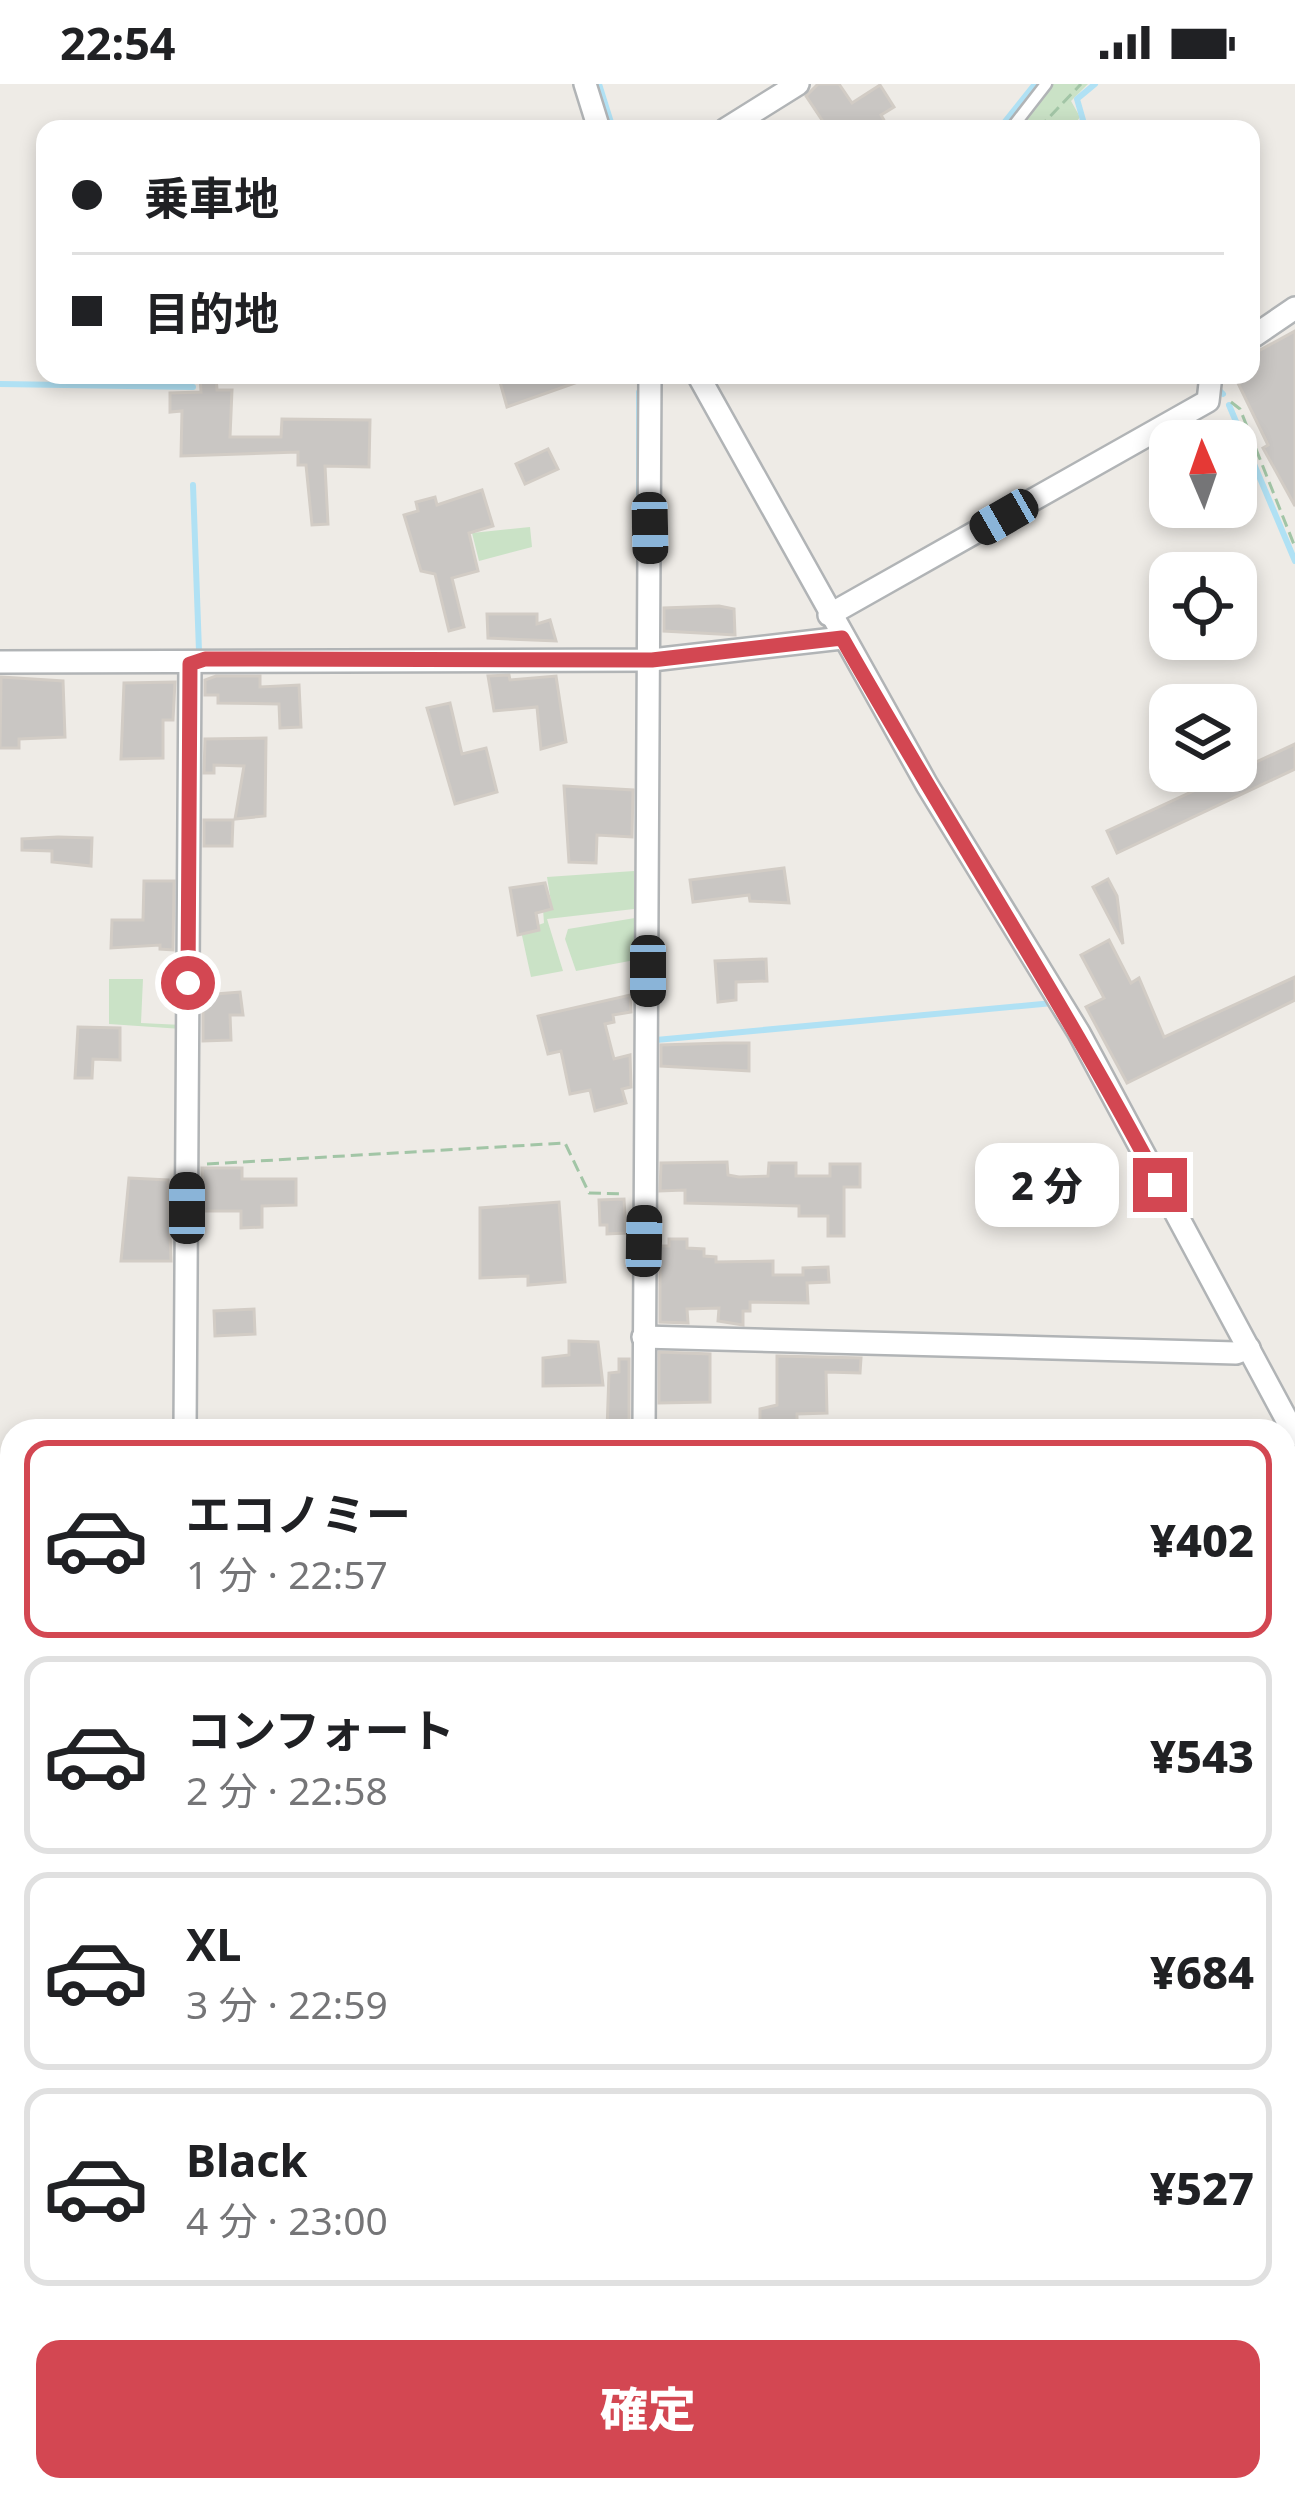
<!DOCTYPE html>
<html lang="ja">
<meta charset="utf-8">
<style>
body{margin:0;font-family:"Noto Sans","Noto Sans JP",sans-serif;background:#f6f6f6;color:#202124;height:100vh;display:flex;flex-direction:column;font-size:45px;white-space:nowrap}
*{box-sizing:border-box;margin:0}
p{font-size:39px;color:#757577}
.icon{flex:none;width:66px;height:66px;fill:none;stroke:currentColor;stroke-width:2;stroke-linecap:round;stroke-linejoin:round}
.map{position:relative;flex:1;overflow:hidden}
.sheet{position:absolute;left:0px;top:1335px;width:1296px;height:1083px;display:flex;flex-direction:column;background:#fff;border-radius:36px 36px 0 0;box-shadow:0 6px 18px #0003}
.sheet>*{flex:none}
.banner{position:absolute;left:36px;top:36px;width:1224px;height:264px;border-radius:24px;box-shadow:0 6px 18px #0003;display:grid;align-content:center;height:264px;padding:0 36px;background:#fff}
.needle{width:78px;rotate:358deg}
.fabs{position:absolute;left:1149px;top:336px;display:grid;gap:24px}
.fabs a{display:grid;place-items:center;width:108px;height:108px;border-radius:24px;background:#fff;box-shadow:0 6px 18px #0003;font-size:60px}
.end{position:absolute;width:54px;height:54px;margin:-27px;border:15px solid #d34752;background:#fff;box-shadow:0 0 0 6px #fff}
.from{border-radius:50%}
.bubble{position:absolute;height:84px;border-radius:24px;background:#fff;box-shadow:0 6px 18px #0003;font-size:39px;font-weight:800;line-height:84px;text-align:center}
.car{position:absolute;width:36px;height:72px;margin:-36px -18px;border-radius:15px;box-shadow:0 0 9px 3px #0007;background:linear-gradient(#222 24%,#8ab4d8 0 40%,#222 0 76%,#8ab4d8 0 86%,#222 0)}
.banner b{display:flex;align-items:center;gap:42px;height:114px;font-size:45px}
.banner b+b{border-top:3px solid #e0e0e0}
.banner i{width:30px;height:30px;background:#202124}
ul{padding:21px 0 0;list-style:none}
li{display:flex;align-items:center;gap:36px;height:198px;margin:0 24px 18px;padding:0 12px;border:6px solid #e0e0e0;border-radius:24px}
li div{flex:1}
li b{display:block;font-size:45px}
li em{font-style:normal;font-weight:800}
li.current{border-color:#d34752}
li>.icon{width:108px;height:108px;stroke-width:1.5}
.primary-button{display:flex;gap:24px;margin-top:auto;padding:24px 36px}
.primary-button a{flex:1;height:138px;border-radius:24px;background:#d34752;color:#fff;font-size:48px;font-weight:800;line-height:138px;text-align:center}
.status{display:flex;justify-content:space-between;align-items:center;height:84px;padding:0 60px;background:#fff;direction:ltr}
.status svg{height:33px;fill:currentColor}
.map>svg:first-child{display:block}
.green{fill:#cae2c6}
.lines{fill:none;stroke-linecap:round;stroke-linejoin:round}
.stream{stroke:#b0e1f4;stroke-width:6}
.building{fill:#c9c6c3;stroke:#d2ccc5;stroke-width:3}
.lane-casing{stroke:#b1b4b6;stroke-width:15}
.street-casing{stroke:#b1b4b6;stroke-width:26}
.path{stroke:#a2c5a6;stroke-width:3;stroke-dasharray:12 6;stroke-linecap:butt}
.lane{stroke:#fff;stroke-width:10}
.street{stroke:#fff;stroke-width:21}
.route{stroke:#d34752;stroke-width:15}
</style>
<div class="status"><b>22:54</b><svg viewBox="0 0 49 12"><path d="M0 12V9h3v3zM5 12V6h3v6zM10 12V3h3v9zM15 12V0h3v12zM26 1h20v11H26zM47 4h2v5h-2z"/></svg></div>
<div class="map">
<svg width="1295" height="2417" viewBox="0 0 1295 2417">
<rect width="100%" height="100%" fill="#eeebe6"/>
<g class="green">
<path d="M1050,0H1088L1071,17L1080,33L1071,45H1017Z"/>
<path d="M530,443L532,463L479,477L472,449Z"/>
<path d="M634,787V825L547,835L563,887L531,893L521,847L544,839L543,825L552,824L547,793Z"/>
<path d="M635,834V876L576,887L565,855L568,845Z"/>
<path d="M109,895H143L141,939L182,941V945L109,940Z"/>
<rect x="1284" y="1508" width="11" height="171"/>
</g>
<g class="lines">
<g class="stream">
<path d="M599,0L613,45"/>
<path d="M999,45L1035,0"/>
<path d="M1077,45L1083,36L1077,15L1095,0"/>
<path d="M0,300L193,303"/>
<path d="M1220,307L1223,310"/>
<path d="M1229,321L1295,477"/>
<path d="M193,401L199,567"/>
<path d="M639,455V308L644,306"/>
<path d="M656,956L1053,919"/>
<path d="M1284,1505H1295"/>
<path d="M1284,1678L1295,1677"/>
<path d="M0,1717H12"/>
<path d="M1284,1964L1295,1960"/>
<path d="M1284,2126L1295,2118"/>
</g>
</g>
<g class="building">
<path d="M818,0H839L852,19L880,1L894,23L881,31L889,45H828L806,12Z"/>
<path d="M1295,247V422L1263,364L1268,361L1234,291H1251V271Z"/>
<path d="M200,291H216L217,306H232L230,353H281L282,335L370,336L369,383L325,382L328,440L312,441L306,381H298V368L181,372L182,327L170,328V309L201,308Z"/>
<path d="M498,291H588L589,294L507,323Z"/>
<path d="M548,365L558,385L525,400L516,380Z"/>
<path d="M482,406L493,442L469,449L478,487L452,494L464,543L449,547L435,490L421,487L404,431L418,427L416,418L435,413L437,421Z"/>
<path d="M719,522L734,525L735,551L664,547V524Z"/>
<path d="M487,530H537V540L550,536L556,557L488,554Z"/>
<path d="M509,591L510,596L556,592L566,658L541,665L537,623L494,627L488,592Z"/>
<path d="M216,592H260V603L299,601L301,643L280,644L279,620L218,619V611H205V596Z"/>
<path d="M1,593L63,597L65,653L19,655V664H0Z"/>
<path d="M175,598L173,636H163V674L121,675L124,599Z"/>
<path d="M450,619L462,670L486,664L497,708L455,720L427,624Z"/>
<path d="M266,654L265,732L235,735L244,682L214,681V689H204L205,655Z"/>
<path d="M1295,660V685L1117,769L1107,747Z"/>
<path d="M564,702L633,706L632,753L597,751L596,779L569,778Z"/>
<path d="M204,736H233L232,762H204Z"/>
<path d="M58,753L92,754L91,782L52,778V767L22,766V755Z"/>
<path d="M784,784L789,819L750,817L749,811L693,818L690,796Z"/>
<path d="M1108,795L1117,812L1123,860L1093,803Z"/>
<path d="M144,797H174L173,866L160,865V861L111,864L112,836H143Z"/>
<path d="M545,799L552,825L536,829L539,846L518,851L510,804Z"/>
<path d="M1109,856L1131,899L1139,894L1164,953L1295,893V916L1127,999L1086,923L1104,914L1081,871Z"/>
<path d="M766,875L767,897L736,898V916L718,918L715,877Z"/>
<path d="M240,908L243,931H230L231,956L203,957V911Z"/>
<path d="M630,911L631,928L613,931L614,938L605,940L614,975L630,971L631,1003L622,1005L626,1019L595,1027L590,1006L570,1010L561,967L548,970L538,932Z"/>
<path d="M78,943L120,944V976L93,975L92,994H75Z"/>
<path d="M724,959H749V987L661,982V961Z"/>
<path d="M727,1078L728,1091L739,1093L768,1092L769,1079H796V1092H830V1080H860V1103H844V1152H828V1132H799V1122L685,1119V1106L660,1107L661,1079Z"/>
<path d="M202,1084H242V1095H296V1121L262,1122V1143L241,1144V1127H204Z"/>
<path d="M129,1094L168,1096L171,1177H121Z"/>
<path d="M624,1115L626,1149L607,1150V1141H600L599,1116Z"/>
<path d="M559,1118L565,1198L528,1201V1192L480,1194V1124Z"/>
<path d="M669,1155H687V1164L704,1165V1172L716,1173V1178L773,1177V1191H803V1184L828,1183L829,1198L807,1199L808,1219L750,1218V1227H743V1241L718,1237L719,1224L687,1225L688,1239L660,1238V1162H669Z"/>
<path d="M254,1225L255,1250L215,1252L214,1227Z"/>
<path d="M569,1257L598,1258L603,1301L543,1302V1274L569,1271Z"/>
<path d="M659,1268L710,1270V1318L659,1319Z"/>
<path d="M777,1272L861,1274L860,1289L826,1288L827,1329L797,1330V1347L760,1345V1325L777,1321Z"/>
<path d="M619,1275H629V1347H607L609,1289L619,1288Z"/>
</g>
<g class="lines">
<defs>
<path id="lane" d="M1011,45L1046,0"/>
<g id="street">
<path d="M585,0L599,45"/>
<path d="M726,45L798,0"/>
<path d="M1251,254L1295,224"/>
<path d="M698,291L927,701L1079,949L1295,1351"/>
<path d="M829,531L1208,317L1211,291"/>
<path d="M0,578L652,576L842,554"/>
<path d="M643,1253L1236,1269L1249,1264"/>
<path d="M185,1347L190,580"/>
<path d="M644,1347L650,291"/>
<path d="M0,1530H12"/>
<path d="M0,1561H12"/>
<path d="M1284,1562H1295"/>
<path d="M0,1926H12"/>
<path d="M1284,1952L1295,1948"/>
<path d="M0,2155L12,2154"/>
<path d="M637,2417V2406"/>
<path d="M679,2417L693,2406"/>
</g>
</defs>
<use href="#lane" class="lane-casing"/>
<use href="#street" class="street-casing"/>
<g class="path">
<path d="M1038,45L1081,0"/>
<path d="M1231,318L1240,325L1295,463"/>
<path d="M207,1080L565,1059L589,1109L624,1110"/>
<path d="M83,2417V2406"/>
</g>
<use href="#lane" class="lane"/>
<use href="#street" class="street"/>
</g>
<g class="lines">
<path class="route" d="M188,899L190,580L205,575L652,576L842,554C946,738 1061,914 1160,1101"/>
</g>
</svg>
<div class="fabs">
<a><svg class="needle" viewBox="-14 -14 28 28"><path d="M0-13l5 13h-10z" fill="#e53935"/><path d="M0 13l5-13h-10z" fill="#757577"/></svg></a>
<a><svg class="icon" aria-label="locate" viewBox="0 0 24 24"><circle cx="12" cy="12" r="6"/><path d="M12 2v4M12 18v4M2 12h4M18 12h4"/></svg></a>
<a><svg class="icon" aria-label="layers" viewBox="0 0 24 24"><path d="M12 4l9 5-9 5-9-5zM3 14l9 5 9-5"/></svg></a>
</div>
<i class="end from" style="left:188px;top:899px"></i>
<i class="end" style="left:1160px;top:1101px"></i>
<div class="bubble" style="left:975px;top:1059px;width:144px">2 分</div>
<i class="car" style="left:1004px;top:433px;rotate:240deg"></i>
<i class="car" style="left:650px;top:444px;rotate:179deg"></i>
<i class="car" style="left:648px;top:887px;rotate:180deg"></i>
<i class="car" style="left:187px;top:1124px;rotate:0deg"></i>
<i class="car" style="left:644px;top:1157px;rotate:1deg"></i>
<div class="banner">
<b><i class="from"></i>乗車地</b>
<b><i></i>目的地</b>
</div>
<section class="sheet">
<ul>
<li class="current"><svg class="icon" aria-label="car" viewBox="0 0 24 24"><path d="M5 17H2v-5l4-1 3-4h7l3 4 3 1v5h-3M9 17h6M6 11h13"/><circle cx="7" cy="17" r="2"/><circle cx="17" cy="17" r="2"/></svg><div><b>エコノミー</b><p>1 分 · 22:57</p></div><em>¥402</em></li>
<li><svg class="icon" aria-label="car" viewBox="0 0 24 24"><path d="M5 17H2v-5l4-1 3-4h7l3 4 3 1v5h-3M9 17h6M6 11h13"/><circle cx="7" cy="17" r="2"/><circle cx="17" cy="17" r="2"/></svg><div><b>コンフォート</b><p>2 分 · 22:58</p></div><em>¥543</em></li>
<li><svg class="icon" aria-label="car" viewBox="0 0 24 24"><path d="M5 17H2v-5l4-1 3-4h7l3 4 3 1v5h-3M9 17h6M6 11h13"/><circle cx="7" cy="17" r="2"/><circle cx="17" cy="17" r="2"/></svg><div><b>XL</b><p>3 分 · 22:59</p></div><em>¥684</em></li>
<li><svg class="icon" aria-label="car" viewBox="0 0 24 24"><path d="M5 17H2v-5l4-1 3-4h7l3 4 3 1v5h-3M9 17h6M6 11h13"/><circle cx="7" cy="17" r="2"/><circle cx="17" cy="17" r="2"/></svg><div><b>Black</b><p>4 分 · 23:00</p></div><em>¥527</em></li>
</ul>
<div class="primary-button"><a>確定</a></div>
</section>
</div>
